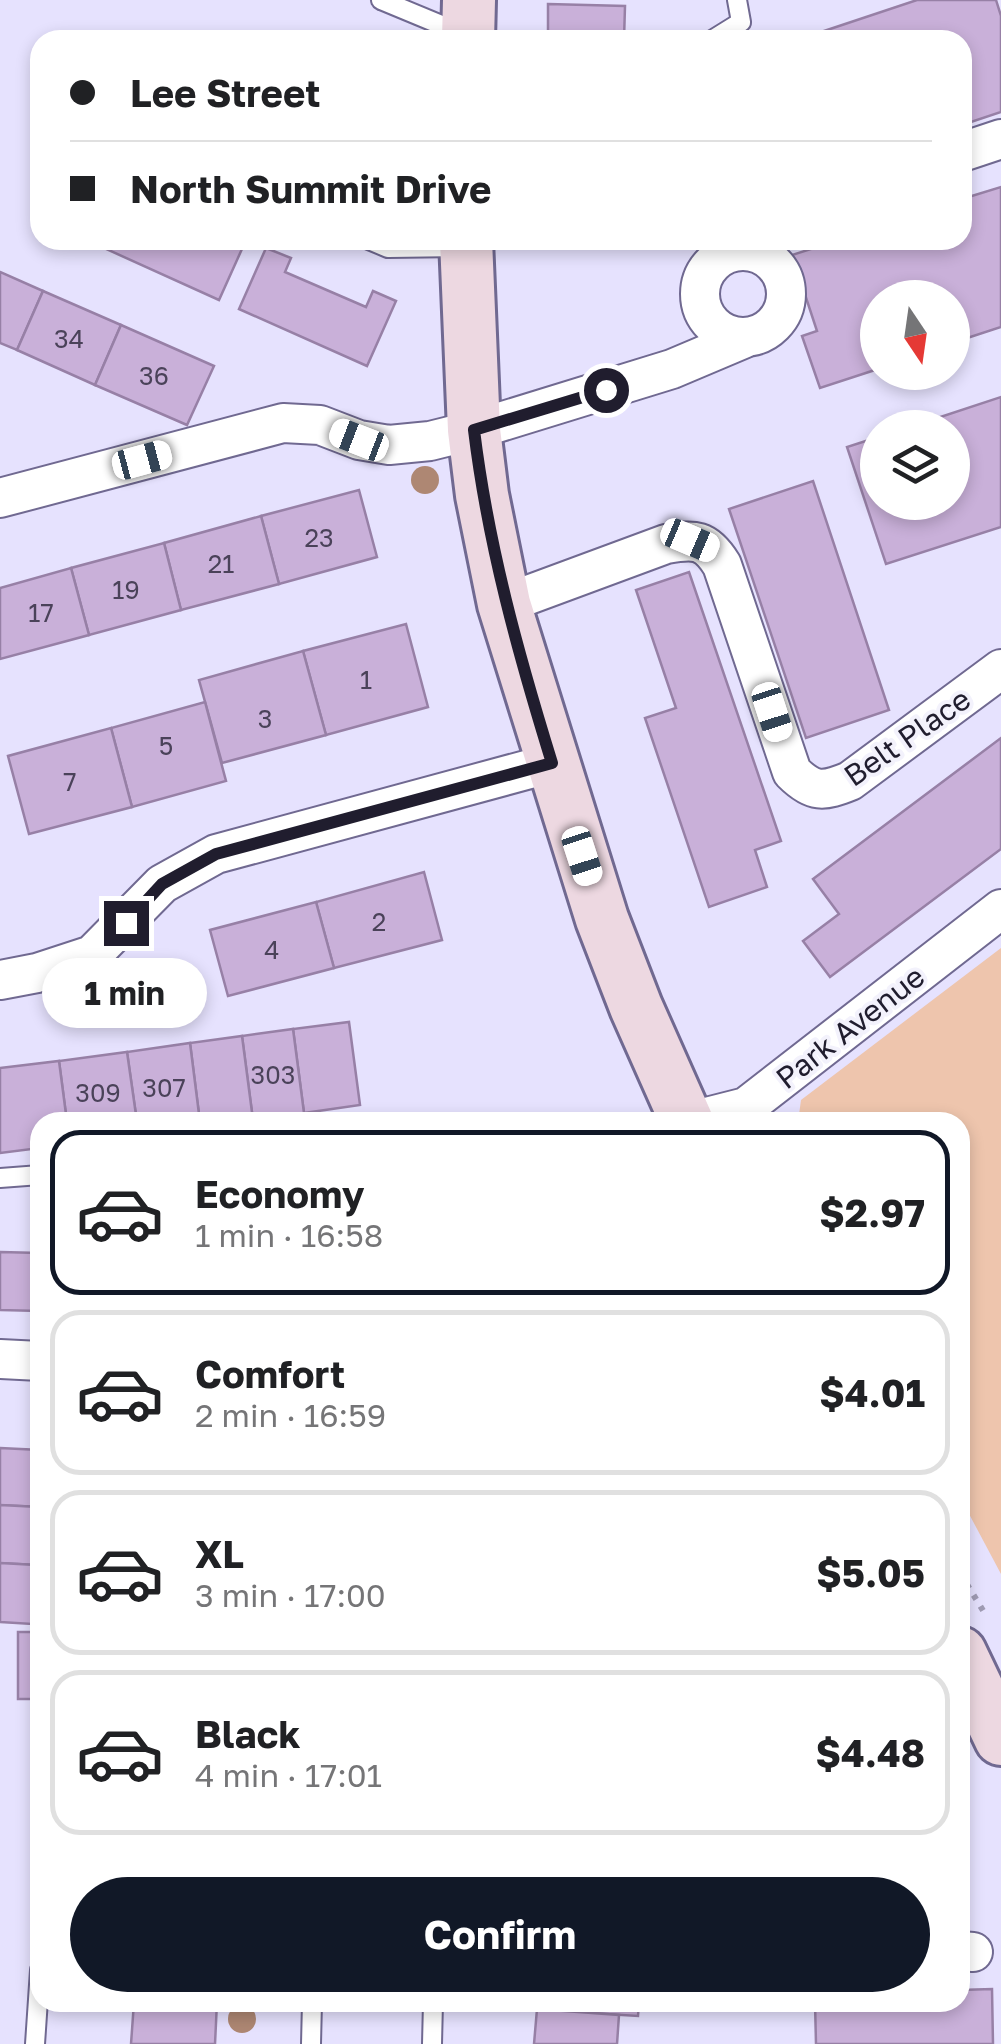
<!DOCTYPE html>
<meta charset="utf-8">
<style>
body{margin:0;font-family:"Golos Text",sans-serif;background:#f6f6f6;color:#202124;height:100vh;display:flex;flex-direction:column;font-size:38px;white-space:nowrap}
*{box-sizing:border-box;margin:0}
p{font-size:32px;color:#757577}
.icon{flex:none;width:55px;height:55px;fill:none;stroke:currentColor;stroke-width:2;stroke-linecap:round;stroke-linejoin:round}
.map{position:relative;flex:1;overflow:hidden}
.drawer{position:absolute;left:30px;top:1112px;width:940px;height:900px;display:flex;flex-direction:column;background:#fff;border-radius:30px;box-shadow:0 5px 15px #0003}
.drawer>*{flex:none}
.top-card{position:absolute;left:30px;top:30px;width:942px;height:220px;border-radius:30px;box-shadow:0 5px 15px #0003;display:grid;align-content:center;height:220px;padding:0 40px;background:#fff}
.needle{width:65px;rotate:167deg}
.fabs{position:absolute;left:860px;top:280px;display:grid;gap:20px}
.fabs a{display:grid;place-items:center;width:110px;height:110px;border-radius:50%;background:#fff;box-shadow:0 5px 15px #0003;font-size:50px}
.end{position:absolute;width:45px;height:45px;margin:-22px;border:12px solid #201d2e;background:#fff;box-shadow:0 0 0 5px #fff}
.from{border-radius:50%}
.bubble{position:absolute;height:70px;border-radius:35px;background:#fff;box-shadow:0 5px 15px #0003;font-size:32px;font-weight:700;line-height:70px;text-align:center}
.car{position:absolute;width:30px;height:60px;margin:-30px -15px;border-radius:12px;box-shadow:0 0 8px 2px #0007;background:linear-gradient(#fff 24%,#345 0 40%,#fff 0 76%,#345 0 86%,#fff 0)}
.top-card b{display:flex;align-items:center;gap:35px;height:95px;font-size:38px}
.top-card b+b{border-top:2px solid #e0e0e0}
.top-card i{width:25px;height:25px;background:#202124}
ul{padding:18px 0 0;list-style:none}
li{display:flex;align-items:center;gap:30px;height:165px;margin:0 20px 15px;padding:0 20px;border:5px solid #e0e0e0;border-radius:30px}
li div{flex:1}
li b{display:block;font-size:38px}
li em{font-style:normal;font-weight:700}
li.active{border-color:#111827}
li>.icon{width:90px;height:90px;stroke-width:1.5}
.cta{display:flex;gap:20px;margin-top:auto;padding:20px 40px}
.cta a{flex:1;height:115px;border-radius:60px;background:#111827;color:#fff;font-size:40px;font-weight:700;line-height:115px;text-align:center}
.map>svg:first-child{display:block}
.green{fill:#eec5ad}
.building{fill:#c9b0d9;stroke:#9780a6;stroke-width:2.5}
.lines{fill:none;stroke-linecap:round;stroke-linejoin:round}
.lane-casing{stroke:#706991;stroke-width:22}
.street-casing{stroke:#706991;stroke-width:42}
.secondary-casing{stroke:#706991;stroke-width:58}
.path{stroke:#a09cb4;stroke-width:6;stroke-dasharray:5 8;stroke-linecap:butt}
.lane{stroke:#fff;stroke-width:18}
.street{stroke:#fff;stroke-width:38}
.secondary{stroke:#edd8e1;stroke-width:52}
.tree{fill:#ae8773}
.route{stroke:#201d2e;stroke-width:12}
.labels{text-anchor:middle;dominant-baseline:central;stroke-width:8;stroke-linejoin:round;paint-order:stroke}
.number-label{font-size:25px;fill:#4a4259}
.street-label{font-size:30px;fill:#201d2e;stroke:#f3f2fc}
</style>
<div class="map">
<svg width="1001" height="2044" viewBox="0 0 1001 2044">
<rect width="100%" height="100%" fill="#e6e2fe"/>
<path class="green" d="M1001,948V1574L960,1497V1122H798L801,1100Z"/>
<g class="building">
<path d="M917,0H996L1001,16V112L962,125V40H797Z"/>
<path d="M548,4L625,6L624,40H548Z"/>
<path d="M1001,187V327L952,343V298H878V369L820,388L802,336L817,331L792,255L839,240H962V199Z"/>
<path d="M95,240H209L220,245L222,240H246L219,300L93,243Z"/>
<path d="M266,248L291,258L285,272L366,307L373,291L396,301L367,366L239,309Z"/>
<path d="M0,272L43,291L17,350L0,343Z"/>
<path d="M43,291L121,325L95,385L17,350Z"/>
<path d="M121,325L214,366L187,425L95,385Z"/>
<path d="M1001,397V527L886,564L847,447L878,437V502H952V428H907Z"/>
<path d="M813,481L889,710L806,738L729,509Z"/>
<path d="M359,490L377,557L279,584L261,516Z"/>
<path d="M261,516L279,584L181,610L164,543Z"/>
<path d="M164,543L181,610L89,635L71,568Z"/>
<path d="M71,568L89,635L0,659V588Z"/>
<path d="M689,572L781,841L755,850L767,887L709,907L645,718L676,708L636,590Z"/>
<path d="M406,624L428,707L326,735L303,651Z"/>
<path d="M303,651L326,735L222,763L199,680Z"/>
<path d="M205,702L226,781L132,807L111,728Z"/>
<path d="M111,728L132,807L29,834L8,756Z"/>
<path d="M1001,738V849L830,977L803,941L839,914L813,879Z"/>
<path d="M424,872L442,940L334,968L316,902Z"/>
<path d="M316,902L334,968L228,996L210,930Z"/>
<path d="M349,1022L360,1105L304,1113L293,1029Z"/>
<path d="M293,1029L304,1113L253,1120L242,1036Z"/>
<path d="M242,1036L253,1120L200,1122L190,1043Z"/>
<path d="M190,1043L200,1122H137L127,1052Z"/>
<path d="M127,1052L137,1122H67L59,1061Z"/>
<path d="M59,1061L67,1122H40V1148L0,1153V1068Z"/>
<path d="M0,1252L40,1253V1311L0,1310Z"/>
<path d="M0,1448L40,1450L39,1507L0,1505Z"/>
<path d="M0,1505L39,1507L36,1565L0,1563Z"/>
<path d="M0,1563L36,1565L32,1624L0,1622Z"/>
<rect x="18" y="1632" width="22" height="67"/>
<path d="M992,1989L993,2044H816L815,2002H960V1990Z"/>
<path d="M134,2002H217L215,2044H131Z"/>
<path d="M556,2002H639L638,2016L556,2011Z"/>
<path d="M537,2009L619,2015L617,2044H534Z"/>
</g>
<g class="lines">
<defs>
<g id="lane">
<path d="M381,0L463,34"/>
<path d="M712,40L741,22L737,0"/>
<path d="M369,240L388,248L461,247"/>
<path d="M0,1178L40,1175"/>
<path d="M35,2044L40,1970"/>
<path d="M311,2044L312,2002"/>
<path d="M432,2044L433,2002"/>
</g>
<g id="street">
<path d="M962,152L1001,139"/>
<circle cx="743" cy="294" r="43"/>
<path d="M0,498L283,423L320,425L359,440L389,445L430,441L474,430L672,369L743,339"/>
<path d="M504,604L666,544C695,539 706,539 722,565L792,772C813,793 823,792 850,781L1001,669"/>
<path d="M0,980L37,973L92,955L162,884L216,854L552,763"/>
<path d="M687,1122L746,1107L1001,909"/>
<path d="M0,1359L40,1361"/>
<path d="M960,1951L973,1952"/>
</g>
<g id="secondary">
<path d="M468,40L469,0"/>
<path d="M466,240L474,430L482,495L504,604L602,919L636,1007L687,1122"/>
<path d="M960,1653L1001,1739"/>
</g>
</defs>
<use href="#lane" class="lane-casing"/>
<use href="#street" class="street-casing"/>
<use href="#secondary" class="secondary-casing"/>
<path class="path" d="M960,1573L987,1617"/>
<use href="#lane" class="lane"/>
<use href="#street" class="street"/>
<use href="#secondary" class="secondary"/>
</g>
<g class="tree">
<circle cx="425" cy="480" r="14"/>
<circle cx="242" cy="2019" r="14"/>
</g>
<g class="lines">
<path class="route" d="M126,923L162,884L216,854L552,763C518,653 488,545 474,430L606,390"/>
</g>
<g class="labels">
<g class="number-label">
<text x="69" y="338">34</text>
<text x="154" y="375">36</text>
<text x="319" y="537">23</text>
<text x="221" y="563">21</text>
<text x="126" y="589">19</text>
<text x="41" y="612">17</text>
<text x="366" y="679">1</text>
<text x="265" y="718">3</text>
<text x="166" y="745">5</text>
<text x="70" y="781">7</text>
<text x="379" y="921">2</text>
<text x="272" y="949">4</text>
<text x="273" y="1074">303</text>
<text x="164" y="1087">307</text>
<text x="98" y="1092">309</text>
</g>
<g class="street-label">
<text transform="translate(907 737) rotate(-35)">Belt Place</text>
<text transform="translate(850 1027) rotate(-38)">Park Avenue</text>
</g>
</g>
</svg>
<div class="fabs">
<a><svg class="needle" viewBox="-14 -14 28 28"><path d="M0-13l5 13h-10z" fill="#e53935"/><path d="M0 13l5-13h-10z" fill="#757577"/></svg></a>
<a><svg class="icon" aria-label="layers" viewBox="0 0 24 24"><path d="M12 4l9 5-9 5-9-5zM3 14l9 5 9-5"/></svg></a>
</div>
<i class="end from" style="left:606px;top:390px"></i>
<i class="end" style="left:126px;top:923px"></i>
<div class="bubble" style="left:42px;top:958px;width:165px">1 min</div>
<i class="car" style="left:359px;top:440px;rotate:291deg"></i>
<i class="car" style="left:142px;top:460px;rotate:75deg"></i>
<i class="car" style="left:690px;top:540px;rotate:113deg"></i>
<i class="car" style="left:772px;top:712px;rotate:162deg"></i>
<i class="car" style="left:582px;top:856px;rotate:162deg"></i>
<div class="top-card">
<b><i class="from"></i>Lee Street</b>
<b><i></i>North Summit Drive</b>
</div>
<section class="drawer">
<ul>
<li class="active"><svg class="icon" aria-label="car" viewBox="0 0 24 24"><path d="M5 17H2v-5l4-1 3-4h7l3 4 3 1v5h-3M9 17h6M6 11h13"/><circle cx="7" cy="17" r="2"/><circle cx="17" cy="17" r="2"/></svg><div><b>Economy</b><p>1 min · 16:58</p></div><em>$2.97</em></li>
<li><svg class="icon" aria-label="car" viewBox="0 0 24 24"><path d="M5 17H2v-5l4-1 3-4h7l3 4 3 1v5h-3M9 17h6M6 11h13"/><circle cx="7" cy="17" r="2"/><circle cx="17" cy="17" r="2"/></svg><div><b>Comfort</b><p>2 min · 16:59</p></div><em>$4.01</em></li>
<li><svg class="icon" aria-label="car" viewBox="0 0 24 24"><path d="M5 17H2v-5l4-1 3-4h7l3 4 3 1v5h-3M9 17h6M6 11h13"/><circle cx="7" cy="17" r="2"/><circle cx="17" cy="17" r="2"/></svg><div><b>XL</b><p>3 min · 17:00</p></div><em>$5.05</em></li>
<li><svg class="icon" aria-label="car" viewBox="0 0 24 24"><path d="M5 17H2v-5l4-1 3-4h7l3 4 3 1v5h-3M9 17h6M6 11h13"/><circle cx="7" cy="17" r="2"/><circle cx="17" cy="17" r="2"/></svg><div><b>Black</b><p>4 min · 17:01</p></div><em>$4.48</em></li>
</ul>
<div class="cta"><a>Confirm</a></div>
</section>
</div>
